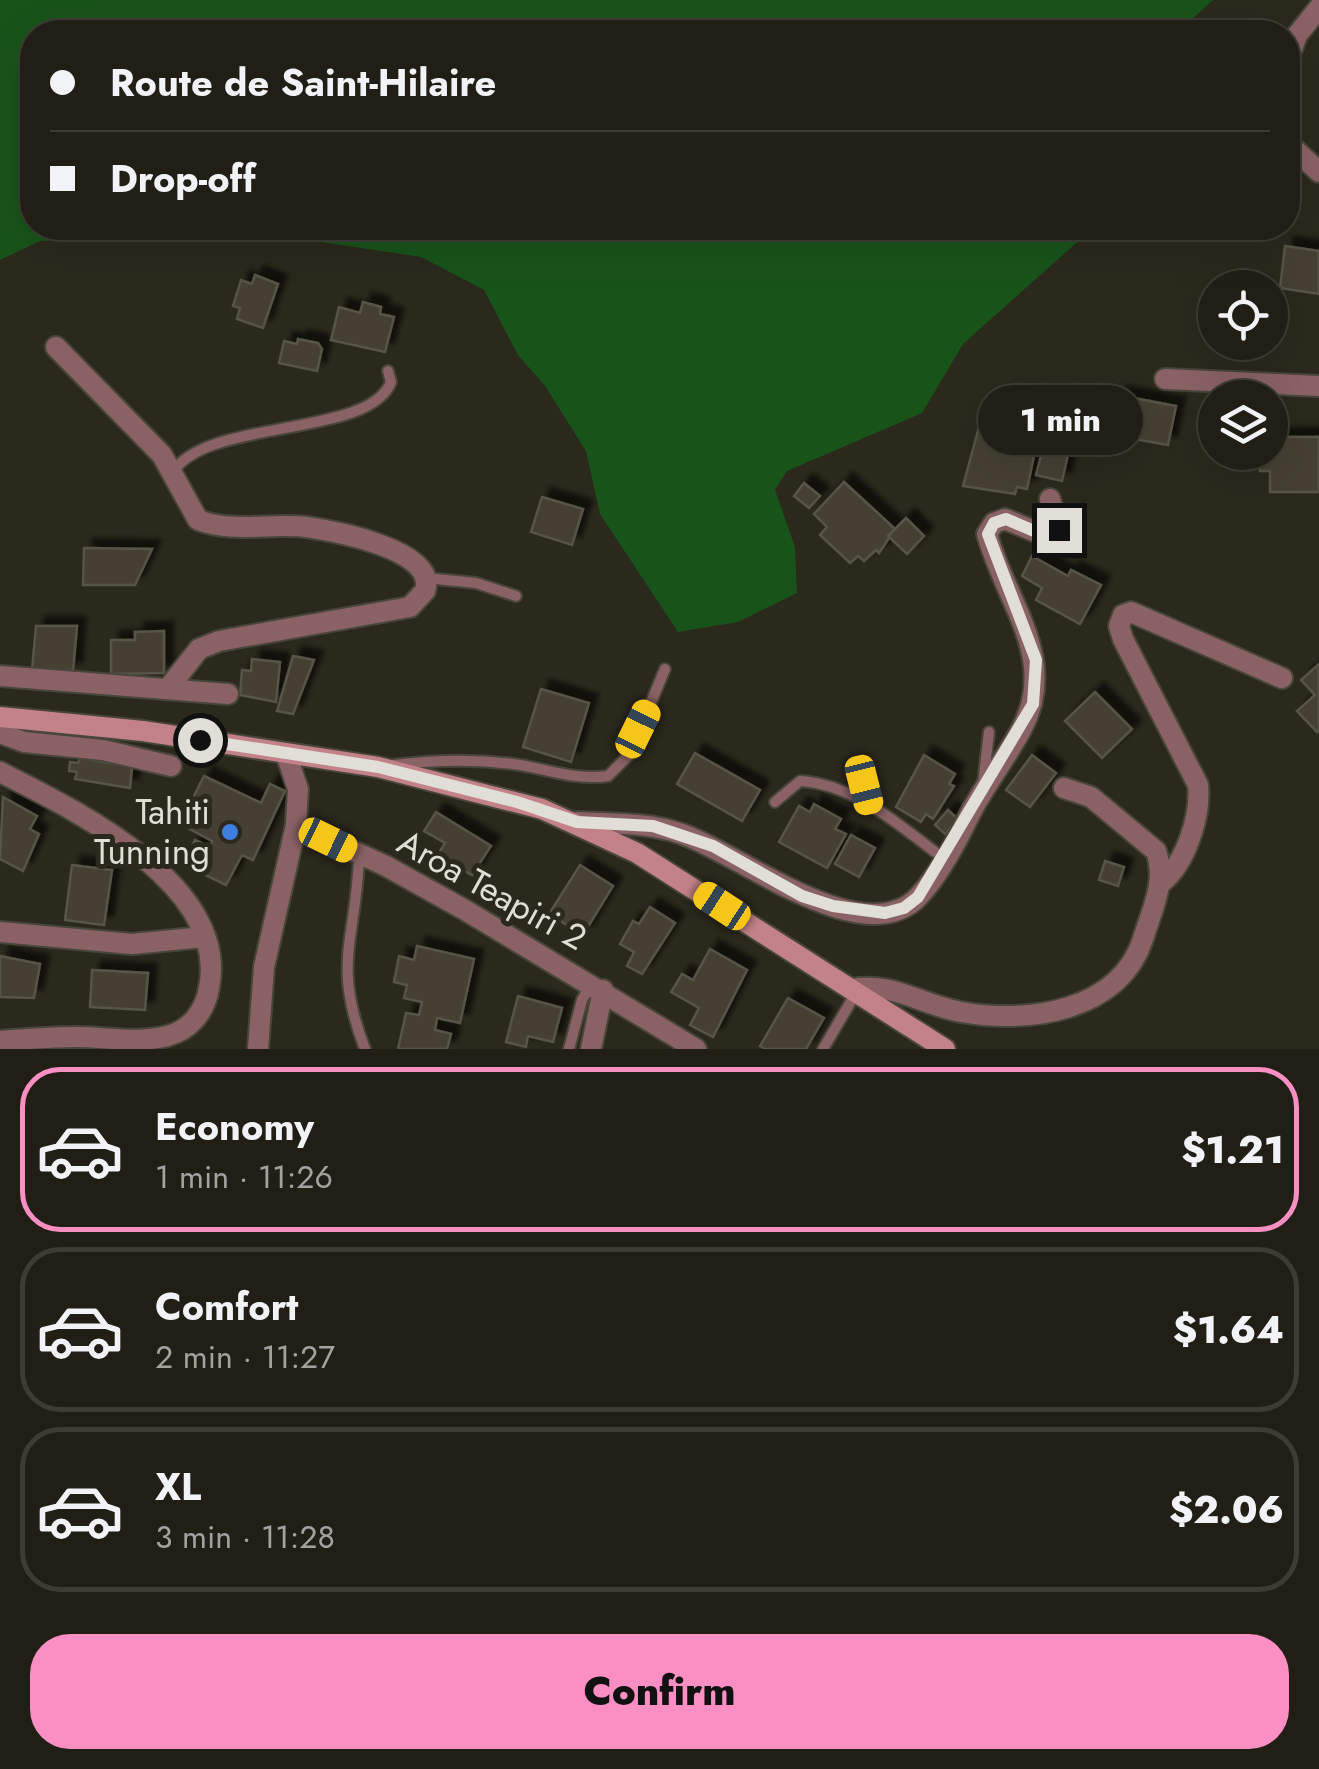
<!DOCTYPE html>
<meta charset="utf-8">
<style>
body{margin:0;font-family:Jost,sans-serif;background:#2d2b22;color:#f1f3f6;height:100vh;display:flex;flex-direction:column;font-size:38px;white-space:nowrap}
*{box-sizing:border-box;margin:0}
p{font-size:32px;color:#a2a2a0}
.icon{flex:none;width:55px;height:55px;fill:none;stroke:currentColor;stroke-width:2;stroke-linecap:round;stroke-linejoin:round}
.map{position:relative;height:1049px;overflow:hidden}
.drawer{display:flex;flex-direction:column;background:#201e15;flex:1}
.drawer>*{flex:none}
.guide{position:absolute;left:20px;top:20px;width:1280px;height:220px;border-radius:40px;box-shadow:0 10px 40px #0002,0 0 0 2px #3d3c34;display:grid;align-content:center;height:220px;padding:0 30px;background:#201e15}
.fabs{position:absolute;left:1198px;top:270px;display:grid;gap:20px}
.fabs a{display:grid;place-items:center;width:90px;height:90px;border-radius:50%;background:#201e15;box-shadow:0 10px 40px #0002,0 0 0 2px #3d3c34;font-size:50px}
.end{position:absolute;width:45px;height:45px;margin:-22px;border:12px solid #e0ded6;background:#111;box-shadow:0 0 0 5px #111}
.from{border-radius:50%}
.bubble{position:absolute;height:70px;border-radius:35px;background:#201e15;box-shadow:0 10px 40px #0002,0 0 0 2px #3d3c34;font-size:32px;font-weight:800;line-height:70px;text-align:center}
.car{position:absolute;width:30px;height:60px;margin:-30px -15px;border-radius:12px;box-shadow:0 0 8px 2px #0007;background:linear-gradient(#f5c518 24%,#345 0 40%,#f5c518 0 76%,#345 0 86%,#f5c518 0)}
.guide b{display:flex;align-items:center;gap:35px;height:95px;font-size:38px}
.guide b+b{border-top:2px solid #3d3c34}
.guide i{width:25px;height:25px;background:#f1f3f6}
ul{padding:18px 0 0;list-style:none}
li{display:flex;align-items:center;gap:30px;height:165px;margin:0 20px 15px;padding:0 10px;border:5px solid #3d3c34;border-radius:40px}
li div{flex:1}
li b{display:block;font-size:38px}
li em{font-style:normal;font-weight:800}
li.selected{border-color:#fb8fc4}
li>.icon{width:90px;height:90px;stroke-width:1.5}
.cta{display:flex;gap:20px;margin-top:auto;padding:20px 30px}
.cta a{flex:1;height:115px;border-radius:40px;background:#fb8fc4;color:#111;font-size:40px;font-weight:800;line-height:115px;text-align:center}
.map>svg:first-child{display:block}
.green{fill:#18531a}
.building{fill:#444033;stroke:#575446;stroke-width:2.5;filter:url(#shadow)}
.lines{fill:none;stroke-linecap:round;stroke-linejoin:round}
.lane-casing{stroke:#48453a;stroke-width:14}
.street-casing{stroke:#48453a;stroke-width:24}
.secondary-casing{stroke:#48453a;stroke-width:24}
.lane{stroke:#8a6265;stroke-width:10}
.street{stroke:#8a6265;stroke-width:20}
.secondary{stroke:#c28288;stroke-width:20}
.route{stroke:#e0ded6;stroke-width:12}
.shop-dot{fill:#3f7fe0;stroke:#2b281c;stroke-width:4}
.labels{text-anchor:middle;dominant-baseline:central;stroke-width:10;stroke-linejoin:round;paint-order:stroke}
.poi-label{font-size:35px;fill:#e0ded6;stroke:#2b281c;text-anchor:end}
.street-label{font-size:35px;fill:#e0ded6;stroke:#2b281c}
</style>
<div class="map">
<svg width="1319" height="1049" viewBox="0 0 1319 1049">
<defs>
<filter id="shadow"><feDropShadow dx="9" dy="-9" stdDeviation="2.5" flood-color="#0009"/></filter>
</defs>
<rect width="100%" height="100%" fill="#2b281c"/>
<path class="green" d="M0,0H1213L1178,32H32V228H1093L963,344L922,413L787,471L775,490L795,547L797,593L738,622L678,632L600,514L586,451L545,386L518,355L484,290L421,257L254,232L40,241L0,260Z"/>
<g class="building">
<path d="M1285,246L1319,251V294L1280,288Z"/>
<path d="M255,275L278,284L263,328L237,319L240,308L233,306L241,280L252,284Z"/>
<path d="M363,302L381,307L380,314L394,317L385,352L331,340L339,307L360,313Z"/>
<path d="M298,339L318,343L322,349L317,371L279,363L284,341L297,344Z"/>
<path d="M1118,395L1176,406L1168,445L1112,435L1113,428L1098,425L1103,398L1117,401Z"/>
<path d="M979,427L1026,436L1024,448L1035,451L1027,489L1017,487L1015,494L963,486Z"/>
<path d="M1270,437H1319V492H1270V471H1260L1259,452H1270Z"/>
<path d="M1044,444L1069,450L1062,481L1036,475Z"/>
<path d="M844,482L895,529L879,553L876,550L864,561L858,556L850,563L820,535L827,527L814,514Z"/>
<path d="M804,483L820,496L809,508L794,496Z"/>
<path d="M542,497L583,509L572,545L531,532Z"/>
<path d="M906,518L924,536L907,554L888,536Z"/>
<path d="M84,548L152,549L135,585H83Z"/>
<path d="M1032,556L1068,576L1071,570L1101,585L1080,624L1036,600L1042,588L1022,576Z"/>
<path d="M36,626H77L73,671L32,670Z"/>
<path d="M164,631V673L111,674V640H135V632Z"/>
<path d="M293,656L314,660L293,714L277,711Z"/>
<path d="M252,659L280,662L276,702L240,695L242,670L251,671Z"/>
<path d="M1319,664V730L1317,732L1297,711L1315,695L1301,680Z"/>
<path d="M541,689L589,703L571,762L523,747Z"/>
<path d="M1095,692L1132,729L1102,758L1065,721Z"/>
<path d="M695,753L760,790L742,821L677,784Z"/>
<path d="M924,755L955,774L949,784L954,786L933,819L926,814L921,822L896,807Z"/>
<path d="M1032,755L1056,773L1030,807L1006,790Z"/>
<path d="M80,758L132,767L130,788L75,779L77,772L69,771L70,762L78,763Z"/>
<path d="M204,776L261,803L270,784L285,791L253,860L242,855L226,885L199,872L201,864L187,857L195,840L210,847L212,841L180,824Z"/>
<path d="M3,797L37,816L30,829L39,834L23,871L0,859Z"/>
<path d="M814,804L841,819L835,829L846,834L827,868L779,842L799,806L810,812Z"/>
<path d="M948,810L958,819L945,834L935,825Z"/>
<path d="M436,812L491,846L472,875L437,856L445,843L424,831Z"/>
<path d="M851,835L875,848L859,877L835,864Z"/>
<path d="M1105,861L1124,867L1118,886L1099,880Z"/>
<path d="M72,865L112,870L104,925L65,920Z"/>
<path d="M580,865L613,886L583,935L549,914Z"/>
<path d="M650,907L675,923L642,974L627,966L634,952L620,944L633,921L639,924Z"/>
<path d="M417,946L474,959L460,1023L437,1018L435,1030L451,1034L447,1049H398L406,1013L419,1015L422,1002L404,998L407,985L394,982L399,956L414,960Z"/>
<path d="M710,949L747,970L713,1037L690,1025L699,1008L671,992L682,974L693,980Z"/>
<path d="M0,956L40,964L34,998L0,997Z"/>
<path d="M92,970L148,973L145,1010L90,1007Z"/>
<path d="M518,996L562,1008L553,1042L528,1036L526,1047L506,1042Z"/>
<path d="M788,998L824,1018L806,1049H765L760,1046Z"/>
</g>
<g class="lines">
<defs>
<g id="lane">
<path d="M173,472C207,418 370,438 391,382L388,371"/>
<path d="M426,578L476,583L516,596"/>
<path d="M394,765C434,760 473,759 513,764C545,768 575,781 608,776L629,755L665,669"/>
<path d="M858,767L869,805"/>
<path d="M983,784L989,732"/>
<path d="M775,802L800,781C855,784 900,826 943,858"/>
<path d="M359,855C357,939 331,961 365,1049"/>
<path d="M569,1049L582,1000L591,984"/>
<path d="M823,1049L856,993"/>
</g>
<g id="street">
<path d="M1288,60L1297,35L1319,8"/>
<path d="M1288,143L1319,172"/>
<path d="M56,347L162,455L198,520C232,533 270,523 306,527C335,531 438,550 425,591L410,607L219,641L199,649L170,686"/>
<path d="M1165,379L1319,386"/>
<path d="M0,676L228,694"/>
<path d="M0,733L24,742L103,750L171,766"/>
<path d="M0,772C73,809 230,884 209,988C205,1011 191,1030 167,1036C137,1044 107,1037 76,1037C51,1037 25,1039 0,1041"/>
<path d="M577,822C612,824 648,822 682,834C737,852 865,955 919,896C939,875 958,839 971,812C986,783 1007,757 1022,728C1059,658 1005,601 987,534L994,523L1005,519L1053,539L1059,530L1050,499"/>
<path d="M296,825L386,866L465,910L696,1049"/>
<path d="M1161,883C1186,863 1201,816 1198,785L1123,639L1119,626L1123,615L1131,612L1282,678"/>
<path d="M0,932L132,944L204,937"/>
<path d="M851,989C894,982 919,1004 961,1012C1028,1024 1119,1012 1143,939C1152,909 1167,882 1156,851L1091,797L1064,788"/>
<path d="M258,1049L264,967L296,825L298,789L286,754"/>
<path d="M591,1049L603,990"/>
</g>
<path id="secondary" d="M0,717L143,731L378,767L542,809L637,853L945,1049"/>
</defs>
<use href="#lane" class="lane-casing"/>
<use href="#street" class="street-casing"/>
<use href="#secondary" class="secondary-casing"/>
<use href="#lane" class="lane"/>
<use href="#street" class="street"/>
<use href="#secondary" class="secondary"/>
</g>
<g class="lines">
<path class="route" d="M200,740L378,767L517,802L577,822L653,826L713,846L802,896L833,906L885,913L904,908L918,897L1033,704L1036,660L988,534L994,523L1006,519L1053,539L1059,530"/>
</g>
<circle class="shop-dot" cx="230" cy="832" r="10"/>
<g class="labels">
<g class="poi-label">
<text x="210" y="812">Tahiti<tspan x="210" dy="40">Tunning</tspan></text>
</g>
<g class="street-label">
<text transform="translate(492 890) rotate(29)">Aroa Teapiri 2</text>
</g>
</g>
</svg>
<div class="fabs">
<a><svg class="icon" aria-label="locate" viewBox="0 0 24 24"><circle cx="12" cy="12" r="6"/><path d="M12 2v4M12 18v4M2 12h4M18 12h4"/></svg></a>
<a><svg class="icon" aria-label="layers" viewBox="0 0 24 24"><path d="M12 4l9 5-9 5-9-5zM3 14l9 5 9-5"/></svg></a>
</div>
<i class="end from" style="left:200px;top:740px"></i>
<i class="end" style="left:1059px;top:530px"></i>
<div class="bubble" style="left:978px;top:385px;width:165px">1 min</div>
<i class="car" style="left:638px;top:729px;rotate:26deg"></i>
<i class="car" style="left:864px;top:785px;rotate:166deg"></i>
<i class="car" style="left:328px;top:840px;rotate:116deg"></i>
<i class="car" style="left:722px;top:906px;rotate:303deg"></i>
<div class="guide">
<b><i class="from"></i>Route de Saint-Hilaire</b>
<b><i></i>Drop-off</b>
</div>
</div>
<section class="drawer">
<ul>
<li class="selected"><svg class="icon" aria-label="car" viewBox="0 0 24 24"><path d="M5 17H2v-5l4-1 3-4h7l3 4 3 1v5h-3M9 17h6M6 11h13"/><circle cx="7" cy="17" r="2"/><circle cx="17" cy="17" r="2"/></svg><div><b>Economy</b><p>1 min · 11:26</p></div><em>$1.21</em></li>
<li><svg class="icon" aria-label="car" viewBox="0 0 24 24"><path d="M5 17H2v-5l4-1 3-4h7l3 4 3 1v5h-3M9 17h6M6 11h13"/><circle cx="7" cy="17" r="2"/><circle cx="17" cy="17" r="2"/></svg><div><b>Comfort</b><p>2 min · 11:27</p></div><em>$1.64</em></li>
<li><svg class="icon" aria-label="car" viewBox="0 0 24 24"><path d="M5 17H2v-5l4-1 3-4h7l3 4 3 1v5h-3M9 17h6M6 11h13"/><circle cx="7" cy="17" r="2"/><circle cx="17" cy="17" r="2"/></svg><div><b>XL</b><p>3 min · 11:28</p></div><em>$2.06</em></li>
</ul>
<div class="cta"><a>Confirm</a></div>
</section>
